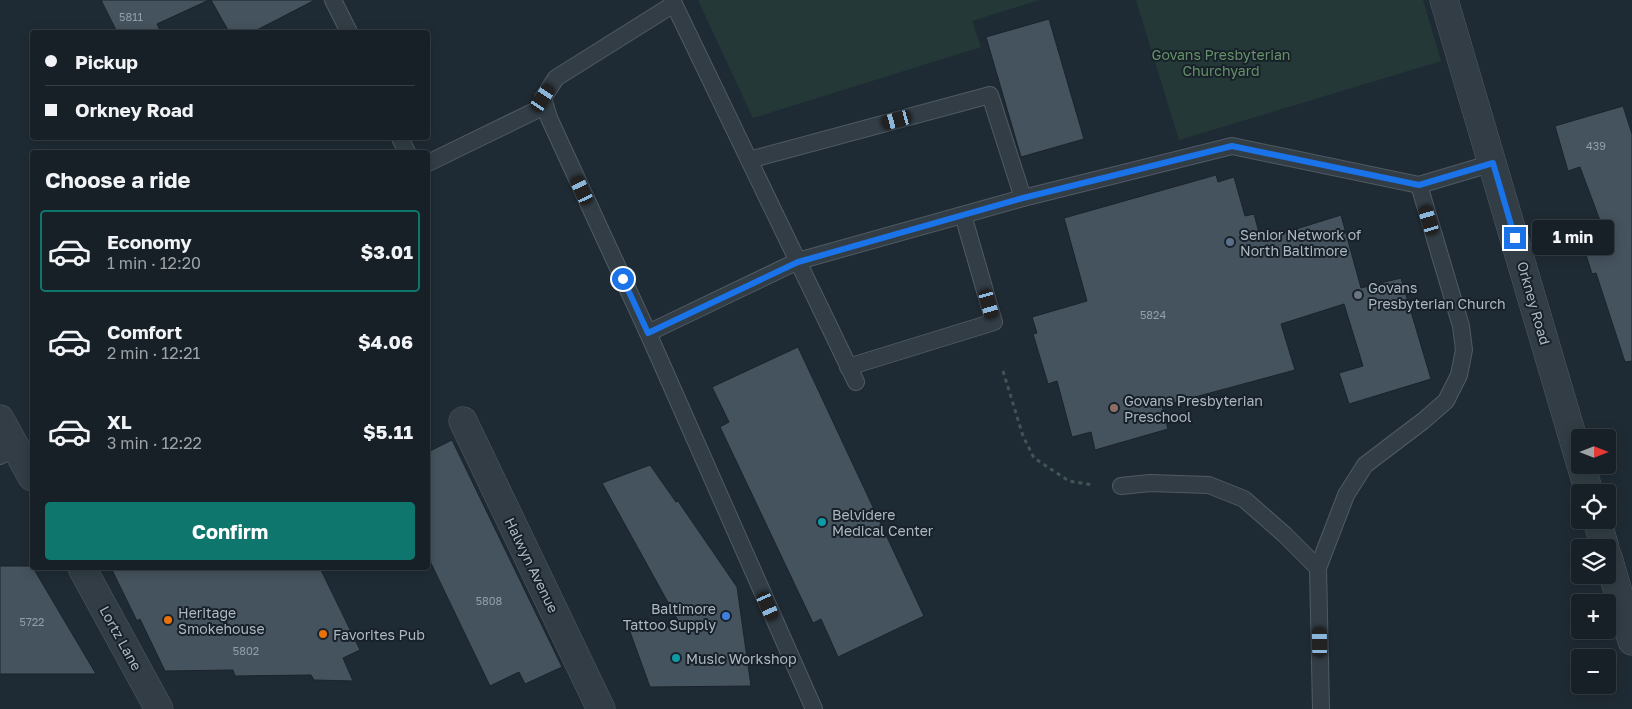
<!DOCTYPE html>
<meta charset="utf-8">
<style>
body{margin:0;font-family:"Golos Text",sans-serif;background:#242d33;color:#f1f3f6;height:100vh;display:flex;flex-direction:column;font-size:19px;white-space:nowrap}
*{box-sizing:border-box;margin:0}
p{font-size:16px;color:#9ea3a7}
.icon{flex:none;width:28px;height:28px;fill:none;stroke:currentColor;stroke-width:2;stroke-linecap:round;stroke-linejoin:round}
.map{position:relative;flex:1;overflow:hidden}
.details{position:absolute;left:30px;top:150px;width:400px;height:420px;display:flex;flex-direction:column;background:#172027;border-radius:5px;box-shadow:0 2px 12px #0003,0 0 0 1px #363e44}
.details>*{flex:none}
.banner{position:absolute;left:30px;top:30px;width:400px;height:110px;border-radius:5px;box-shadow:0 2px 12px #0003,0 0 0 1px #363e44;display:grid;align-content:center;height:110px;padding:0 15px;background:#172027}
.needle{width:32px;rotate:90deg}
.controls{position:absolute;left:1571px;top:429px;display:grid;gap:10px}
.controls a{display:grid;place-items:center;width:45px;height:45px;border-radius:5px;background:#172027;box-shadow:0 2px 12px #0003,0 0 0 1px #363e44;font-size:25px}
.end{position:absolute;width:22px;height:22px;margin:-11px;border:6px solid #1a73e8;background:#fff;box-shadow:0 0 0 2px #fff}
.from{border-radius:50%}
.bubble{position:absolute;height:35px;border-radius:5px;background:#172027;box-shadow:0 2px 12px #0003,0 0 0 1px #363e44;font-size:16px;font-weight:700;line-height:35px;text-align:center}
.car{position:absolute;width:15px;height:30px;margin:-15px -8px;border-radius:6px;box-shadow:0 0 4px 1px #0007;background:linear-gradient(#222 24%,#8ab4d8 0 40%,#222 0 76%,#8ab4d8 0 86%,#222 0)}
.banner b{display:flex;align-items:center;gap:18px;height:48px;font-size:19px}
.banner b+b{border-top:1px solid #363e44}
.banner i{width:12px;height:12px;background:#f1f3f6}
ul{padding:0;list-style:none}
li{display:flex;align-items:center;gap:15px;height:82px;margin:0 10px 8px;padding:0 5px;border:2px solid transparent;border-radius:5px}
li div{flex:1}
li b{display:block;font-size:19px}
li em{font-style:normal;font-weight:700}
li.on{border-color:#0f766e}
li>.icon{width:45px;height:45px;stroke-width:1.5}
h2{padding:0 15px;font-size:22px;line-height:60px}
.primary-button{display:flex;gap:10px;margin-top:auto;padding:10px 15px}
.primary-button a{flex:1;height:58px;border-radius:5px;background:#0f766e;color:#fff;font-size:20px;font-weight:700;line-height:58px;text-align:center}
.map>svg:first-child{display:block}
.green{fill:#243937}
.building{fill:#45535e;stroke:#1a232b}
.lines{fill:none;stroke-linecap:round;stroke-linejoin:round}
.lane-casing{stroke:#505a63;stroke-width:18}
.street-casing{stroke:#505a63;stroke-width:29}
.path{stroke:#405454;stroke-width:3;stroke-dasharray:4 4;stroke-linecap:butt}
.lane{stroke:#323d45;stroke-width:16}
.street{stroke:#323d45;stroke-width:28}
.route{stroke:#1a73e8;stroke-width:6}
.service-dot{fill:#5c6f8a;stroke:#182129;stroke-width:2}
.worship-dot{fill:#6b7280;stroke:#182129;stroke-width:2}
.education-dot{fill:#8d6e63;stroke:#182129;stroke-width:2}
.culture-dot{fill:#0f9aa8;stroke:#182129;stroke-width:2}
.shop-dot{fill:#3f7fe0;stroke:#182129;stroke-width:2}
.food-dot{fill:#e8710a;stroke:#182129;stroke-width:2}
.labels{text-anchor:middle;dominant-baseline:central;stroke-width:4;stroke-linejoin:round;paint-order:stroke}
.number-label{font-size:11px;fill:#929fa9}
.park-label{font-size:14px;fill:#659169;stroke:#182129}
.poi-label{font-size:14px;fill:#acb8c2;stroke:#182129;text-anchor:start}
.street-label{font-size:14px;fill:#acb8c2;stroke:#182129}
</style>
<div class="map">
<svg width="1632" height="709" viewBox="0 0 1632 709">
<rect width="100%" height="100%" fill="#1f2b34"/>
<g class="green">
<path d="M698,0H1039L972,21L981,47L753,118Z"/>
<path d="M1136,0H1423L1441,61L1179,140Z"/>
</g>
<g class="building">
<path d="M101,0H209L157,24L161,32H117Z"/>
<path d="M211,0H315L253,32H229Z"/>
<path d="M1049,19L1084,139L1021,157L986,37Z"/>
<path d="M1623,106L1632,134V361L1625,362L1596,273L1592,274L1579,232L1602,226L1580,167L1568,171L1555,126Z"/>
<path d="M1216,175L1218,182L1234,177L1245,216L1254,214L1261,240L1341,215L1361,288L1401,278L1431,379L1349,404L1339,373L1363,366L1344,304L1281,324L1295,370L1162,406L1168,429L1095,450L1091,432L1072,437L1057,381L1048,384L1033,334L1037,333L1032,317L1087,301L1064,218Z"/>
<path d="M798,347L924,616L838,657L821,619L813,623L720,427L729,422L712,387Z"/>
<path d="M452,440L562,667L525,684L519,672L490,686L428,557V452Z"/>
<path d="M650,465L676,502L678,501L737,587L751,686L650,687L629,629L681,626L602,483Z"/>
<path d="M0,566H32L96,674H0Z"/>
<path d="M111,568H320L360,650L343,658L353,681L314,680L311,675L235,676L233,670L165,671L140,619L137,621Z"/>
</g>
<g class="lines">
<defs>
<g id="lane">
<path d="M333,0L349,32"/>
<path d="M672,0L856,382"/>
<path d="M674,4L556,78L543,98L549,118L648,333L814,709"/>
<path d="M400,138L407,152"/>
<path d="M749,160L990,95L1023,198L1232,146L1419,185"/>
<path d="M428,163L545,106"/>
<path d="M648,333L798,261L1023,198"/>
<path d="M848,367L994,322L963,215"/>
<path d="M0,456L16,447"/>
<path d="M1121,486L1150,483L1209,485L1244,499L1285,535L1318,568"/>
<path d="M1321,709L1318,568L1346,495L1365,465L1423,421L1446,401L1459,375L1464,350L1461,326L1419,185L1493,163"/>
</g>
<g id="street">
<path d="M1444,0L1580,462"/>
<path d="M0,419L32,477"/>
<path d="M463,421L601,709"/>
<path d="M1581,465L1589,492"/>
<path d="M1597,520L1605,548"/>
<path d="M1608,557L1632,641"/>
<path d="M82,568L159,709"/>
</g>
</defs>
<use href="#lane" class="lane-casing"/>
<use href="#street" class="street-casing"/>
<path class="path" d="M1003,371L1023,436L1034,458L1069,481L1093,485"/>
<use href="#lane" class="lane"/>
<use href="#street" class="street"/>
</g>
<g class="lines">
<path class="route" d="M623,279L648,333L798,262L1023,198L1232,146L1419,185L1493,163L1515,238"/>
</g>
<circle class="service-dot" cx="1230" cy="242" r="5"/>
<circle class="worship-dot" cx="1358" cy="295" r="5"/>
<circle class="education-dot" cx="1114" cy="408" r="5"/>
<g class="culture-dot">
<circle cx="822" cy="522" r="5"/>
<circle cx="676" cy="658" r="5"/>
</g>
<circle class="shop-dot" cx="726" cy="616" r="5"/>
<g class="food-dot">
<circle cx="168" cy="620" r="5"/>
<circle cx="323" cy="634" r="5"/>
</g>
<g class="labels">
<g class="number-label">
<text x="131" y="16">5811</text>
<text x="1596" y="145">439</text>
<text x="1153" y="314">5824</text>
<text x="489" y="600">5808</text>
<text x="32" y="621">5722</text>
<text x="246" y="650">5802</text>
</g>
<g class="park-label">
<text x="1221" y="54">Govans Presbyterian<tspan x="1221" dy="16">Churchyard</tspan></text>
</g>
<g class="poi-label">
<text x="1240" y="234">Senior Network of<tspan x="1240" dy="16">North Baltimore</tspan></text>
<text x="1368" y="287">Govans<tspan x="1368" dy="16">Presbyterian Church</tspan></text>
<text x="1124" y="400">Govans Presbyterian<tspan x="1124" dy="16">Preschool</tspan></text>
<text x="832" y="514">Belvidere<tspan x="832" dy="16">Medical Center</tspan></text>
<text x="716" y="608" text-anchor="end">Baltimore<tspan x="716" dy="16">Tattoo Supply</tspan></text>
<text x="178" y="612">Heritage<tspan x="178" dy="16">Smokehouse</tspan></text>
<text x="333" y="634">Favorites Pub</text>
<text x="686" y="658">Music Workshop</text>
</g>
<g class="street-label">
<text transform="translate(1534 303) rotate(74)">Orkney Road</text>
<text transform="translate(532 565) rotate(64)">Halwyn Avenue</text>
<text transform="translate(121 638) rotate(61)">Lortz Lane</text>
</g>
</g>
</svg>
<div class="controls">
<a><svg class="needle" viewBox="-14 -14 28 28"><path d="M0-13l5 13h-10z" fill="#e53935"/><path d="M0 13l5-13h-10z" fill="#9ea3a7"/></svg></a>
<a><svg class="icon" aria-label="locate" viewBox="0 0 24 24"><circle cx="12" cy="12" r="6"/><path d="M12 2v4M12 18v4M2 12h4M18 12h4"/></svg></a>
<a><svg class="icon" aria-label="layers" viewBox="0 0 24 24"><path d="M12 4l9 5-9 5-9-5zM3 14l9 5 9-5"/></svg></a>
<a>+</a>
<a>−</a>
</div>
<i class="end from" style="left:623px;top:279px"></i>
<i class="end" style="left:1515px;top:238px"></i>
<div class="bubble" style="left:1532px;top:220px;width:82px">1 min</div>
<i class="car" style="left:543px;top:98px;rotate:33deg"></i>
<i class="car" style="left:897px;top:120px;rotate:255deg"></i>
<i class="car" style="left:582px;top:190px;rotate:335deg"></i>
<i class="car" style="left:1429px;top:220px;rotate:343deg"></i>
<i class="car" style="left:989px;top:304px;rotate:164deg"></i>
<i class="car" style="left:768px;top:606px;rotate:156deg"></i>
<i class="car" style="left:1320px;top:642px;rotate:359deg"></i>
<div class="banner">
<b><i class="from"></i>Pickup</b>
<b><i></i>Orkney Road</b>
</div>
<section class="details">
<h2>Choose a ride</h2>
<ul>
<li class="on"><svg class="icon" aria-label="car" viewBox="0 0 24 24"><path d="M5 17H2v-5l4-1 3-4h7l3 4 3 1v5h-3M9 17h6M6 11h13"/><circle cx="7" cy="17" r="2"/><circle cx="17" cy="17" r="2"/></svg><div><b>Economy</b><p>1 min · 12:20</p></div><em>$3.01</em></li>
<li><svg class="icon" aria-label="car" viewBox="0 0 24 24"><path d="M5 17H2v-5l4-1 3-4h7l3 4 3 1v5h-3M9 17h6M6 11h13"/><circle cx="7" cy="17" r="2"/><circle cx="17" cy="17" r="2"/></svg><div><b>Comfort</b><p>2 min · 12:21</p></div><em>$4.06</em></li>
<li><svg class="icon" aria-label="car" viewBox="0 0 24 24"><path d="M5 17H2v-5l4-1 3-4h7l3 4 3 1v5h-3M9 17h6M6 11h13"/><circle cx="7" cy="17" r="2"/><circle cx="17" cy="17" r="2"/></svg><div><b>XL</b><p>3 min · 12:22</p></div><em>$5.11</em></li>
</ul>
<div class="primary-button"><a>Confirm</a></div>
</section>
</div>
